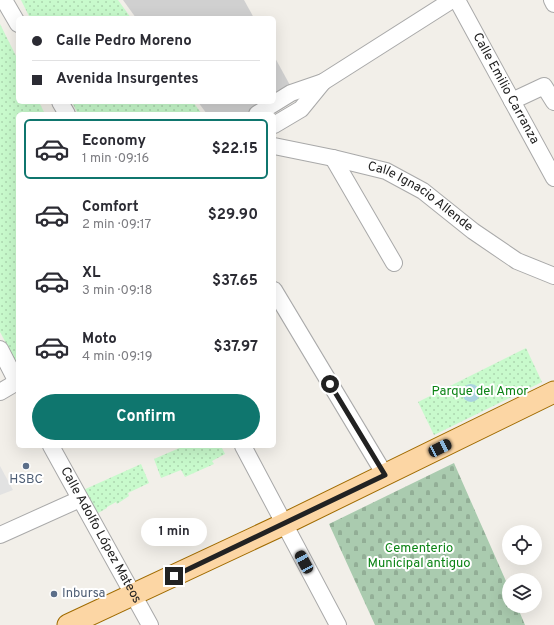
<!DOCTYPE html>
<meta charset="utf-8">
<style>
body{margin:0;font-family:Overpass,sans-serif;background:#f2f2f3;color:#2b2b33;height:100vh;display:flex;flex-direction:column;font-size:15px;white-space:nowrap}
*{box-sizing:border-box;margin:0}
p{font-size:13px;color:#7c7c81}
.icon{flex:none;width:22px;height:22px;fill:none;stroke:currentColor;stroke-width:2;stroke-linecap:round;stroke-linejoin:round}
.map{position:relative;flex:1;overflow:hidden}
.side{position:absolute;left:16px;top:112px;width:260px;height:336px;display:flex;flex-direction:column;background:#fff;border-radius:6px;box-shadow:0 4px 16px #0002}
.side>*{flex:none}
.hud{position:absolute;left:16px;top:16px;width:260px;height:88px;border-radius:6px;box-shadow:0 4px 16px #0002;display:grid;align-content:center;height:88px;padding:0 16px;background:#fff}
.controls{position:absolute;left:502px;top:525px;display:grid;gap:8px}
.controls a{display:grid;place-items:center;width:40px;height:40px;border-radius:50%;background:#fff;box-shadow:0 4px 16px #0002;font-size:20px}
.end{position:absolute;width:18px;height:18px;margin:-9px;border:5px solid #222;background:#fff;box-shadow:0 0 0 2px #fff}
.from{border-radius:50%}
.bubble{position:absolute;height:28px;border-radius:14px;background:#fff;box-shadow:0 4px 16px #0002;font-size:13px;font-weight:700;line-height:28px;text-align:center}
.car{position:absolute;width:12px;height:24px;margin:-12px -6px;border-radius:5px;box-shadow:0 0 3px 1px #0007;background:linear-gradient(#222 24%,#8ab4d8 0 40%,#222 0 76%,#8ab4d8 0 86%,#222 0)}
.hud b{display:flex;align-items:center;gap:14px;height:38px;font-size:15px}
.hud b+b{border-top:1px solid #e1e1e2}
.hud i{width:10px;height:10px;background:#2b2b33}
ul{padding:7px 0 0;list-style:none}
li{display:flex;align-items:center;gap:12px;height:60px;margin:0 8px 6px;padding:0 8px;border:2px solid transparent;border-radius:6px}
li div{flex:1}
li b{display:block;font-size:15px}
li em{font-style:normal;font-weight:700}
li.active{border-color:#0f766e}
li>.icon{width:36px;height:36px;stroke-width:1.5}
.action{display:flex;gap:8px;margin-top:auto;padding:8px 16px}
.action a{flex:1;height:46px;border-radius:24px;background:#0f766e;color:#fff;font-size:16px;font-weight:700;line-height:46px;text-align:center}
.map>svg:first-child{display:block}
.religious{fill:#d0d0d0}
.cemetery{fill:url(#cemetery-stones)}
.park{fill:url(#park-dots)}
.parking{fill:#e2e2e2}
.water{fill:#aad3df}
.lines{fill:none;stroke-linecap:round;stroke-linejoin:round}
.minor-casing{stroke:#a9a9a9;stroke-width:18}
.major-casing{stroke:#a06b00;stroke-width:23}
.minor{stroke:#fff;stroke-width:16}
.major{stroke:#fcd6a4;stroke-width:21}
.route{stroke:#222;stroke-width:5}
.service-dot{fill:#5c6f8a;stroke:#fff;stroke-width:1.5}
.labels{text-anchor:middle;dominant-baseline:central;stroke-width:4;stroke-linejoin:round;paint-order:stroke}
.street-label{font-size:13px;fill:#222;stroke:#fff}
.park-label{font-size:13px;fill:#0c8416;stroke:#fff}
.service-label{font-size:13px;fill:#4e5e75;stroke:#fff}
</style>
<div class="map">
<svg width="554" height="625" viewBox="0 0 554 625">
<defs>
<pattern id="cemetery-stones" width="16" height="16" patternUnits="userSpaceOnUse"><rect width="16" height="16" fill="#aacbaf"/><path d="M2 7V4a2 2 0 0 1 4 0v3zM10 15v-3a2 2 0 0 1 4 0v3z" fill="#92ae96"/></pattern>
<pattern id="park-dots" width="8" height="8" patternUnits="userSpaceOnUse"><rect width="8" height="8" fill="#c8facc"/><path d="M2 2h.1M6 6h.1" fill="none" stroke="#acd6af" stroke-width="1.8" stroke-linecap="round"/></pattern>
</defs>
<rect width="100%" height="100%" fill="#f2efe9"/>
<g class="religious">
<path d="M123,0H244L254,18H136Z"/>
<path d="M274,56L291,87L274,97Z"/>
<path d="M198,102H265L244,114H207Z"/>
</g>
<path class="cemetery" d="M454,463L509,588V606H517L525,625H375L329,524Z"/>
<g class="park">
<path d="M21,0H118L131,18H30Z"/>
<path d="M0,24L18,60V102H39L45,114H18V365L0,332Z"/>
<path d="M72,102H193L202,114H78Z"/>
<path d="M526,348L542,382L434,435L418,402Z"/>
<path d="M184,446H221L225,454L212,461L214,464L185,477L181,470L161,478L154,459Z"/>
<path d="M141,464L149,483L128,493L129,496L117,504L116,502L107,507V508L93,516L81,491Z"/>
</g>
<path class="parking" d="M0,466L13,490L0,495Z"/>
<circle class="water" cx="471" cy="393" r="9"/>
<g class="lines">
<defs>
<g id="minor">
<path d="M4,0L18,24"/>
<path id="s1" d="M457,0L554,178"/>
<path d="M552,0L554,4"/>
<path d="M512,101L544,86L554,102"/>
<path d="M60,102L67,114"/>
<path d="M257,114L291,93L323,82L452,0"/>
<path d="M274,125L301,109L323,82"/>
<path id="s2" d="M274,146L333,158L386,171L423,191L473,231L517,261L554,276"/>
<path d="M333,158L394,263"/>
<path d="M274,290L385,475"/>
<path d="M0,349L18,384"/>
<path d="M0,392L17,382"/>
<path id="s3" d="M51,446L150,625"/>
<path d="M243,446L338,625"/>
<path d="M0,535L80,499"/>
</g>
<path id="major" d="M68,625L284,524L554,392"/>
</defs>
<use href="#minor" class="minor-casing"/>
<use href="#major" class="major-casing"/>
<use href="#minor" class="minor"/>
<use href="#major" class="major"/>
</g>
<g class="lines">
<path class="route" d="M174,576L385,475L330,384"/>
</g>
<g class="service-dot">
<circle cx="26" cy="466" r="4"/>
<circle cx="54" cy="594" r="4"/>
</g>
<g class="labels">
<g class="street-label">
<text stroke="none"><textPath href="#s1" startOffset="101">Calle Emilio Carranza</textPath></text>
<text stroke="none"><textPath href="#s2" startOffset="157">Calle Ignacio Allende</textPath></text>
<text stroke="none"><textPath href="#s3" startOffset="102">Calle Adolfo López Mateos</textPath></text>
</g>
<g class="park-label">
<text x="480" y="392">Parque del Amor</text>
<text x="419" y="549">Cementerio<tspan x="419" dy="15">Municipal antiguo</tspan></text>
</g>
<g class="service-label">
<text x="26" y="480">HSBC</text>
<text x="62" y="594" text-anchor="start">Inbursa</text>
</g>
</g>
</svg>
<div class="controls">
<a><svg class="icon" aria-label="locate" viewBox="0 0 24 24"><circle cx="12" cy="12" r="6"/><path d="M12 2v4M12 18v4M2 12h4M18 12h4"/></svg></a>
<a><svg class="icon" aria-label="layers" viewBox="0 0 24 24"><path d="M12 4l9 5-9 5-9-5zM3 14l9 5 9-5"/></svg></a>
</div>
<i class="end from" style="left:330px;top:384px"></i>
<i class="end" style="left:174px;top:576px"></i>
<div class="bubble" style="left:141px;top:518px;width:66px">1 min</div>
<i class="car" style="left:440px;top:448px;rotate:64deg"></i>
<i class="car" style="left:304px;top:562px;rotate:332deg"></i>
<div class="hud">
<b><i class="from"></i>Calle Pedro Moreno</b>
<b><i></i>Avenida Insurgentes</b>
</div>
<section class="side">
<ul>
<li class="active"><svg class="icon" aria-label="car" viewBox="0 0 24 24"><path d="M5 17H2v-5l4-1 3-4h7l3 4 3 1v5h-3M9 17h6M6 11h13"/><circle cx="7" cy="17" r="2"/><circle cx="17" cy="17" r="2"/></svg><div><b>Economy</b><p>1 min · 09:16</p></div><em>$22.15</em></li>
<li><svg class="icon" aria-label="car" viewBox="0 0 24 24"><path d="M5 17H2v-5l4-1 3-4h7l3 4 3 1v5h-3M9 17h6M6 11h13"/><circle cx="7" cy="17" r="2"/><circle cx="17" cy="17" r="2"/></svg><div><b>Comfort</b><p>2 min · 09:17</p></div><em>$29.90</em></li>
<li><svg class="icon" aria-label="car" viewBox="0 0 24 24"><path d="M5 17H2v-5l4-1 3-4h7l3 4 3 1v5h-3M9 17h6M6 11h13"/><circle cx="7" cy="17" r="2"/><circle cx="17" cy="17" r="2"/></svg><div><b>XL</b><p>3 min · 09:18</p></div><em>$37.65</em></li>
<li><svg class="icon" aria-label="car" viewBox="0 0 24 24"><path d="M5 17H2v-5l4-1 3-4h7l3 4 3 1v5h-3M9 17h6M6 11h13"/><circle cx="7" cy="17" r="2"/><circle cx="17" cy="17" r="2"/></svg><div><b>Moto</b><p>4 min · 09:19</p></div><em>$37.97</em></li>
</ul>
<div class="action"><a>Confirm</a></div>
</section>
</div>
